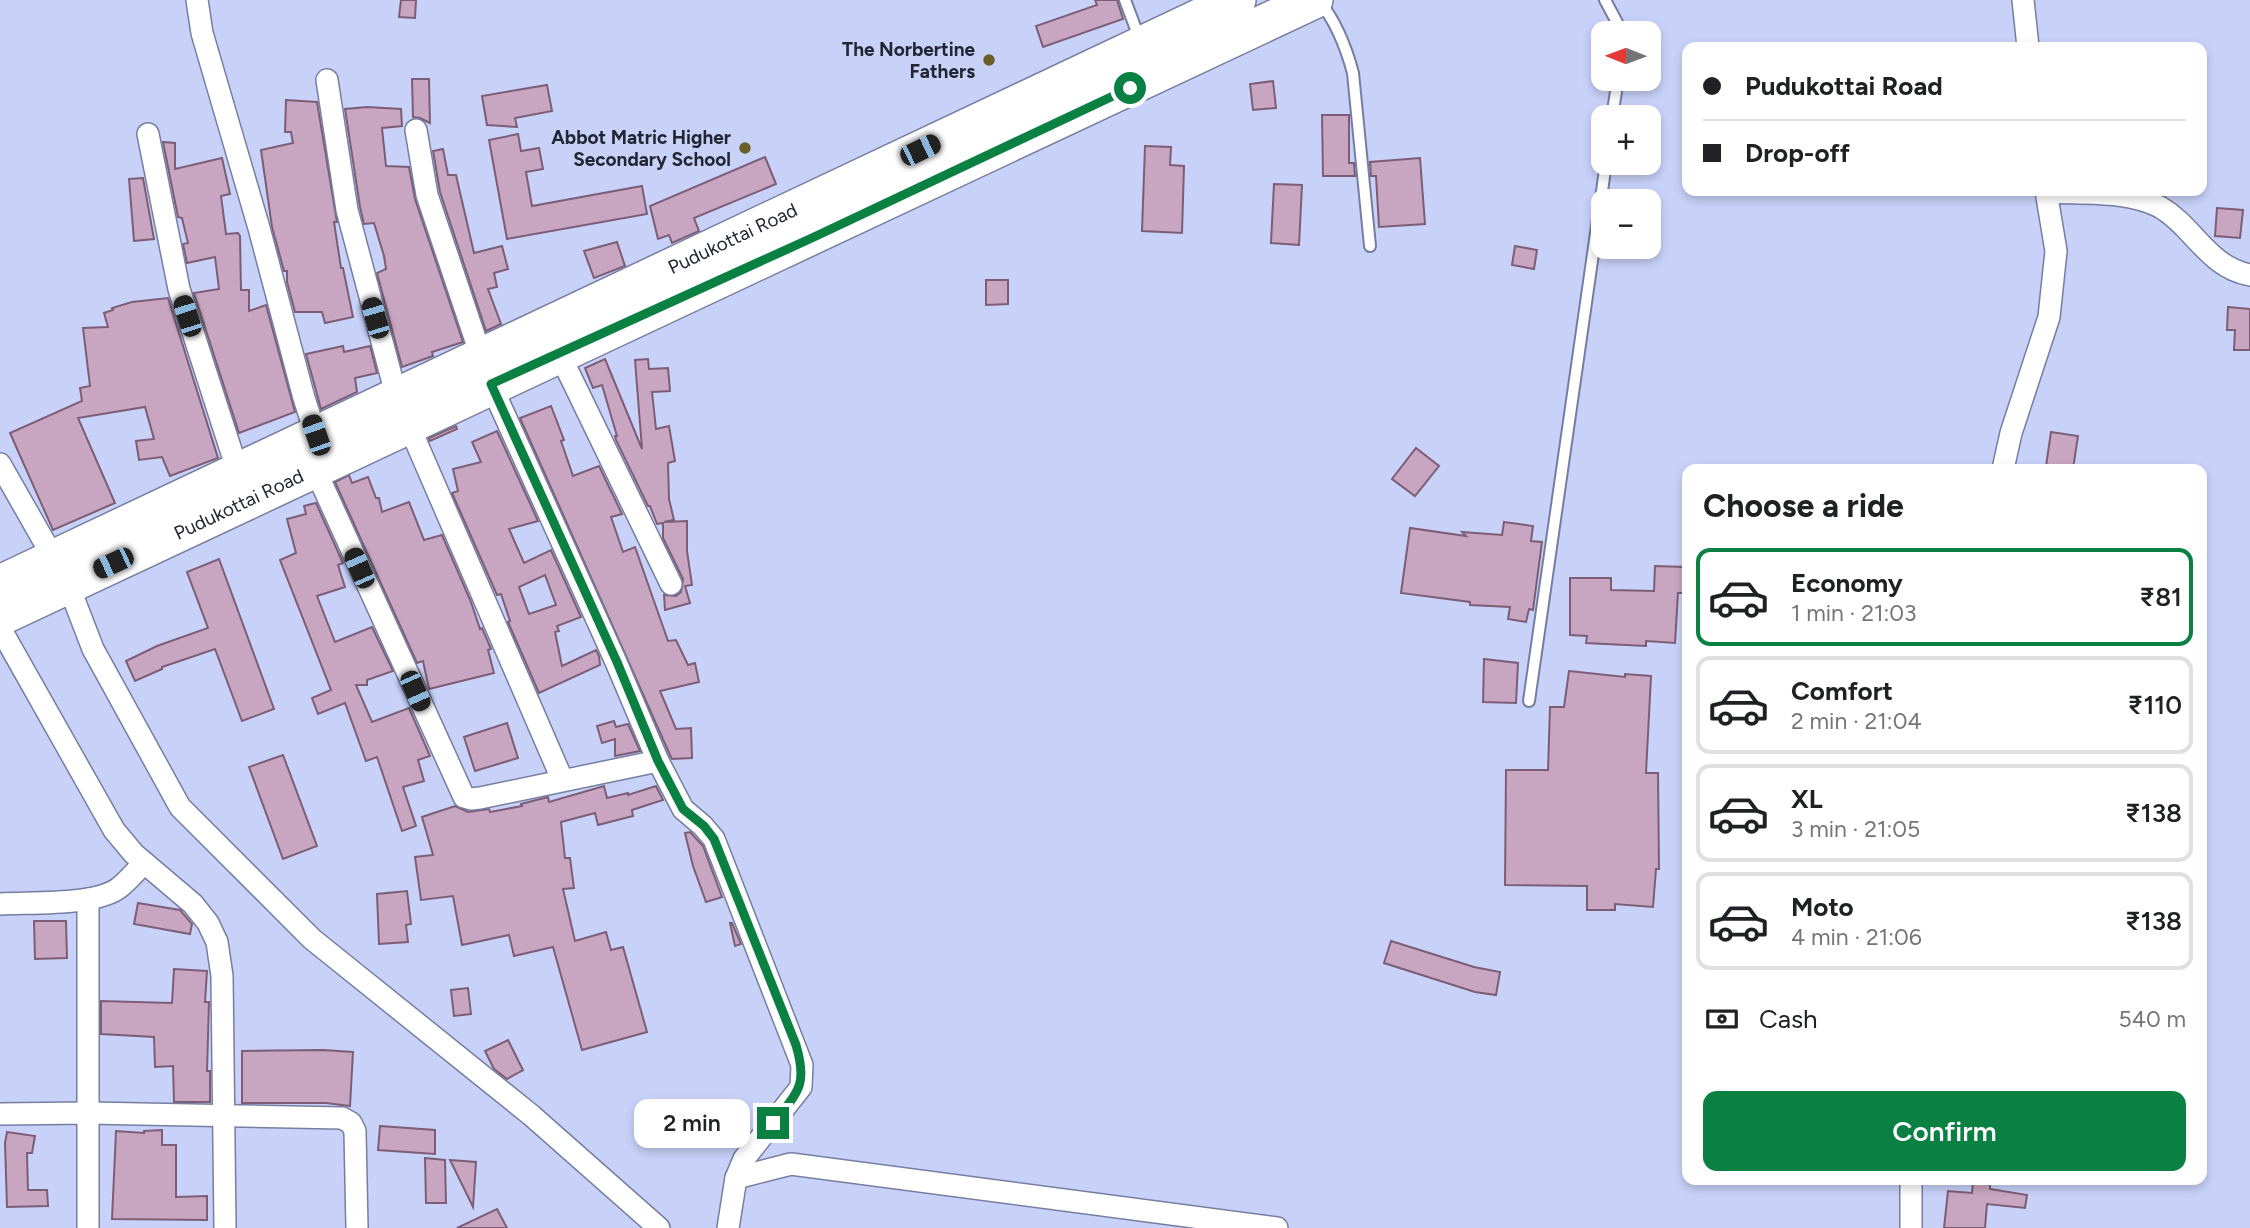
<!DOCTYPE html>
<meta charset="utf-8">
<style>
body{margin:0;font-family:Figtree,sans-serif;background:#f2f2f2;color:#202124;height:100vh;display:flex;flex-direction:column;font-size:26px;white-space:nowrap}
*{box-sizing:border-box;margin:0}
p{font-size:23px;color:#757577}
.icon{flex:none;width:38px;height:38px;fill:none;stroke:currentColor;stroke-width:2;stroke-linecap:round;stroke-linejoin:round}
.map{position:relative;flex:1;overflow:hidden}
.drawer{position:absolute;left:1682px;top:464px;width:525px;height:721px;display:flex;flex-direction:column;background:#fff;border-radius:14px;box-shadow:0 4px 10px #0003}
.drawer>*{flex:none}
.hud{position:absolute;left:1682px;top:42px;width:525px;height:154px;border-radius:14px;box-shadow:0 4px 10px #0003;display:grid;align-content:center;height:154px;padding:0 21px;background:#fff}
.needle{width:46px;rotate:271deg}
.buttons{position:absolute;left:1591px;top:21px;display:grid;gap:14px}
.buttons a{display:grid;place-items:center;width:70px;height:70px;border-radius:14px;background:#fff;box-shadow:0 4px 10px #0003;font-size:35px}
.end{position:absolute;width:32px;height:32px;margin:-16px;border:9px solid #0b8043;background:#fff;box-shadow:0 0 0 4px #fff}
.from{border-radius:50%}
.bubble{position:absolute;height:49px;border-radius:14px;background:#fff;box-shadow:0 4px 10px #0003;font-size:23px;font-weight:600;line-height:49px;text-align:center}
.car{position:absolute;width:21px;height:42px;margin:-21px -10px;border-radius:9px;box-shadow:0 0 5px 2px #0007;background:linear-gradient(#222 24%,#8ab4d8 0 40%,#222 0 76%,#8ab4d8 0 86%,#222 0)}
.hud b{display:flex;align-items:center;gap:24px;height:66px;font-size:26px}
.hud b+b{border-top:2px solid #e0e0e0}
.hud i{width:18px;height:18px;background:#202124}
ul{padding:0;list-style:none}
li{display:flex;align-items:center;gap:21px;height:98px;margin:0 14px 10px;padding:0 7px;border:4px solid #e0e0e0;border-radius:14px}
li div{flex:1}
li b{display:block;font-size:26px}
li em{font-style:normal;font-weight:600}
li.selected{border-color:#0b8043}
li>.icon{width:63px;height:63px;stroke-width:1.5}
h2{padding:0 21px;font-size:32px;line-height:84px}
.pay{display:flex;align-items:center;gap:18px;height:77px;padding:0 21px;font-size:26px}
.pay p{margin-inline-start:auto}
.primary-button{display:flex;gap:14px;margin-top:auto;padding:14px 21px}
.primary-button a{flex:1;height:80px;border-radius:14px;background:#0b8043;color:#fff;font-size:28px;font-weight:600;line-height:80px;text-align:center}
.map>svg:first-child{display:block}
.building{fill:#c8a6c1;stroke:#7d5d76;stroke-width:2;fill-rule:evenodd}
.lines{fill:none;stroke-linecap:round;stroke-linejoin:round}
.service-casing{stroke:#757ea1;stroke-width:14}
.minor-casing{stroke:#757ea1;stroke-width:24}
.trunk-casing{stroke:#757ea1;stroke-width:40}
.service{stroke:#fff;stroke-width:10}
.minor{stroke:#fff;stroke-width:21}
.trunk{stroke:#fff;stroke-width:37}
.route{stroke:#0b8043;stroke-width:9}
.poi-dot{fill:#6b5d2a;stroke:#c8d2f9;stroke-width:2.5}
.labels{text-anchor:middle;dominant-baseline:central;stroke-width:6;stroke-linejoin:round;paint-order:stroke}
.poi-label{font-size:19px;font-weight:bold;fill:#222533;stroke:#c8d2f9;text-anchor:end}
.street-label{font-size:19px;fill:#222533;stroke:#c8d2f9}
</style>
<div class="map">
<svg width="2250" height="1228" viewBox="0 0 2250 1228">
<rect width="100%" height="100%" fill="#c8d2f9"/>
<g class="building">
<path d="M401,0H416L415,18L399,17Z"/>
<path d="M1095,0H1117L1123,19L1043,47L1036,26L1097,5Z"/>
<path d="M412,79H429L430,123L420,118L413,117Z"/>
<path d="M1273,81L1276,108L1253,110L1250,84Z"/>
<path d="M547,85L552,111L515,118L517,127L487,125L482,96Z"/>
<path d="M286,100L317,102L337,222H334L341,268H343L353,317L325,323L322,312H295L287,282V271H284L272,227L261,150L293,143L291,132H285Z"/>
<path d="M367,107L401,109L402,126L382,128L386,166L409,167L415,199L463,342L432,352L433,356L402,367L377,273L386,269L384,256L374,223L364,224L360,207L345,109Z"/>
<path d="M1322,115H1349V163H1354L1355,176H1323Z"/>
<path d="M518,134L521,151L539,148L543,169L526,172L532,206L642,186L647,214L507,239L489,140Z"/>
<path d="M163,142L175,143V169L222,158L230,194L221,196L226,234L238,233L240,236L241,290H249V311L266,305L295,412L239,433L194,293L219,289L215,257L187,263L183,244L188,243L182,218L178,217Z"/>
<path d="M1145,146L1171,147L1170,165L1184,166L1182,233L1142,231Z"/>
<path d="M443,149L448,175H456L474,253L502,246L508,269L494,273L497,287L488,289L501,324L486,331L440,192L433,151Z"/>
<path d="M765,157L776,184L694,218L699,231L672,243L669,235L658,239L650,206Z"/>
<path d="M1420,158L1425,224L1379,227L1376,176H1371L1370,162Z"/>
<path d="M143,178L154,239L134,241L129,179Z"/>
<path d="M1274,184L1302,185L1299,245L1271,243Z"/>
<path d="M2217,208L2243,210L2240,238L2215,236Z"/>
<path d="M617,242L625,266L594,278L584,251Z"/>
<path d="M1515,246L1537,250L1534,269L1512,265Z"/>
<path d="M986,280H1008V304L986,305Z"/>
<path d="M168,298L218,458L170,476L162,457L139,460L136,441L154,439L145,407L78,418L115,503L53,530L10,433L82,401L80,388L90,386L83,328L108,327L104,313L113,310L112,308L132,302Z"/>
<path d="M2228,307L2250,309V350H2234L2235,330H2227Z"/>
<path d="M343,346L344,352L370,346L377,373L355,378L357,392L321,409L306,354Z"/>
<path d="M605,359L642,449L635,360L648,359L649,369L668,368L670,391L652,392L656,429L669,426L675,461L668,463L669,499L674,520L664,522L687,521V551L692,585L685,586L690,603L665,610L664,595L676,596L681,592L683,579L663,538V523L657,524L650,506H648L616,440L615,436H617L602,385L593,388L585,368Z"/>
<path d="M551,406L564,440L561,441L573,476L599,466L622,514L611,517L623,552L635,547L668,641L676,640L688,665L695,663L699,682L660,691L676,729L691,728L692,758L672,759L670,755L520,418Z"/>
<path d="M456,426L457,429L430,441L429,438Z"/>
<path d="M497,431L538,521L509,529L524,563L551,550L581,617L557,626L559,631L555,632L562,666L596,650L599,656L600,665L539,693L508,622L510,621L501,594L497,595L452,493L458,491L453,469L481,462L472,442ZM545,575L556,605L529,614L519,587Z"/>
<path d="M2051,432L2078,436L2073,469L2046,466Z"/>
<path d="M1416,448L1439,466L1415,496L1392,479Z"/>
<path d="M349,475L352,483L368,477L376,498H379L382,512L409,502L424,540L442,535L471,602L480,629L482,628L491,649L488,650L494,673L429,689L423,661L417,663L335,482Z"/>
<path d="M316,503L343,563L338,565L345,587L317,596L335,642L372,627L393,671L367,680V685H356L372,722L409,708L430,756L418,760L424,781L403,787L416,826L402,831L377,757L366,761L345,703L318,714L312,698L331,690L280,560L296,553L287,519L306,514L304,506Z"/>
<path d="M1504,522L1533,526L1531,541L1542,542L1533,610L1529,609L1526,622L1508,619L1510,607L1470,605V602L1401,593L1410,528L1466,536L1462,532L1502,535Z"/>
<path d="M219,559L274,709L242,721L215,649L162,667V669L135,681L126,661L157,646L208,628L187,572Z"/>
<path d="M1655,566L1686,567L1685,593H1678L1675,643L1646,641V646L1586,643L1587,636L1570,635V578H1611V590L1654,591Z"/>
<path d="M1484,659L1518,663L1516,703L1483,702Z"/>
<path d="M1569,671L1625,677V674L1651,676L1646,773H1658L1659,869H1656L1653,907L1615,904V910H1587V886L1505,885L1506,770H1548L1550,707H1564Z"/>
<path d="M614,721L616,727L628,724L640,751L615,756V739L602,743L597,726Z"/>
<path d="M507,723L518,758L475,771L464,737Z"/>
<path d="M283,755L317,846L283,859L249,767Z"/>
<path d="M604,786L607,798L628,793V795L656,786L663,800L632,810L633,816L598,825L595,813L561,822L565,858H570L574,888L563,889L575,941L606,932L611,950L623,947L647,1032L582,1050L553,947L514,956L509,935L462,945L453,896L421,900L415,857L433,855L422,817L455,806L468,812L489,809L490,812L522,806L521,804L548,797L549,802Z"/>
<path d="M690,832L703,846L722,897L706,902L693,866L685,833Z"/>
<path d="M407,891L411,924L406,925L408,942L379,944L377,894Z"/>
<path d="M138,903L180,910L192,924L190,934L134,924Z"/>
<path d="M34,921H66L67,958L35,959Z"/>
<path d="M730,923H732L741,944L735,946Z"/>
<path d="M1391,941L1474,967L1500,972L1496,995L1475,992L1384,963Z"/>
<path d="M174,969L207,971L205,1002H209L207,1071H210V1102H174L173,1066L155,1067L154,1037L101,1034V1001L172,1003Z"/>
<path d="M468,988L471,1014L454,1016L451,990Z"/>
<path d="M508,1040L523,1070L507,1079L494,1069L485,1051Z"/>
<path d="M323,1050L353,1052L350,1106L326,1103H242V1051Z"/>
<path d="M380,1126L435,1130V1154L378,1150Z"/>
<path d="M162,1130V1145H176V1197L207,1196V1220L112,1219L116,1131L144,1133V1131Z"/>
<path d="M7,1132L35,1136L32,1153H27L28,1190H47L48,1206L7,1207L5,1143Z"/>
<path d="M425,1158L445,1160L446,1203H426Z"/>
<path d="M450,1160L476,1162L473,1207Z"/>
<path d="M1973,1181L1990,1182V1189L2027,1195L2025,1208L1987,1204L1985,1228H1944L1948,1191L1972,1193Z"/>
<path d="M497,1209L507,1228H457Z"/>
</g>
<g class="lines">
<defs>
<g id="service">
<path d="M1125,0L1140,40"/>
<path d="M1605,0L1620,28L1621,33"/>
<path d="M1320,2C1337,23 1346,47 1353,73L1370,246"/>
<path d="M1612,117L1618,79"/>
<path d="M1529,701L1606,163"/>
</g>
<g id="minor">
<path d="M197,0L202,33L259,228L304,398L316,435"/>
<path d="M2023,0L2028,47"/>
<path d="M327,80L347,210L397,398L562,779"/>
<path d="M416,130L427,195L481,356"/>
<path d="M148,134L179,289L238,472"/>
<path d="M2047,192C2083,194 2127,190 2160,207C2194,227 2208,267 2250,275"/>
<path d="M559,353L671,584"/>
<path d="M491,385L616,662L658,761L683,809L703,826L714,839L802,1065L801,1087L744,1159L736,1178L728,1228"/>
<path d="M0,464L53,557"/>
<path d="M315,469L464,797L471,799L480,798L658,761"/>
<path d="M2003,469L2011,433L2049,317L2056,251L2046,191"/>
<path d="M68,584L93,649L180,807L312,939L531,1115L659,1228"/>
<path d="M0,628L114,830L134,854L193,904L208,923L217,942L222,976L225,1228"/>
<path d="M0,904C31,902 97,906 120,887C129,880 136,871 144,863"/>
<path d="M0,1114L89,1113L342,1118L351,1123L355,1131L357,1228"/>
<path d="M736,1178L791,1164L1277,1228"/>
<path d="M1911,1180V1228"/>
<path d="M88,1228V899"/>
</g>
<g id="trunk">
<path id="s1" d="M0,584L1237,0"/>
<path id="s2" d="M0,617C437,408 878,209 1314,0"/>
</g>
</defs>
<use href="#service" class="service-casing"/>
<use href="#minor" class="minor-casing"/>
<use href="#trunk" class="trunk-casing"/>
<use href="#service" class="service"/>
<use href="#minor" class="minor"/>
<use href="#trunk" class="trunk"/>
</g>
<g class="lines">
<path class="route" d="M773,1123C798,1092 808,1086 796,1045L714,839L704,826L683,809L658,761L617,662L491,384L814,237L1130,88"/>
</g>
<g class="poi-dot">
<circle cx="989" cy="60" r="7"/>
<circle cx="745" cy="148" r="7"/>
</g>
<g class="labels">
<g class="poi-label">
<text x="975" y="49">The Norbertine<tspan x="975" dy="22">Fathers</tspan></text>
<text x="731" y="137">Abbot Matric Higher<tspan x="731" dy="22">Secondary School</tspan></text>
</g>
<g class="street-label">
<text stroke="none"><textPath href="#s1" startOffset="810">Pudukottai Road</textPath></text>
<text stroke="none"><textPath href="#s2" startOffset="264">Pudukottai Road</textPath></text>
</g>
</g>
</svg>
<div class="buttons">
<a><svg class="needle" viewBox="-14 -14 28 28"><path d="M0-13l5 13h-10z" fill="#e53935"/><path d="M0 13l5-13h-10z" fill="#757577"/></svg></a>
<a>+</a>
<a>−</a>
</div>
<i class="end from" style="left:1130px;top:88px"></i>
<i class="end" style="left:773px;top:1123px"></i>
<div class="bubble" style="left:634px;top:1099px;width:116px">2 min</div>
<i class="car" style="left:920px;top:150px;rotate:64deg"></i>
<i class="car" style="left:187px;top:316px;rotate:342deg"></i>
<i class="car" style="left:375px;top:318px;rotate:344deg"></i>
<i class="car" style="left:316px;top:435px;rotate:341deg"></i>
<i class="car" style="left:113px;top:563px;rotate:245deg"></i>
<i class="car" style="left:359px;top:568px;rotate:336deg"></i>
<i class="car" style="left:415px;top:691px;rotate:156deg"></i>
<div class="hud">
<b><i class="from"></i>Pudukottai Road</b>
<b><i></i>Drop-off</b>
</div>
<section class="drawer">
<h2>Choose a ride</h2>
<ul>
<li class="selected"><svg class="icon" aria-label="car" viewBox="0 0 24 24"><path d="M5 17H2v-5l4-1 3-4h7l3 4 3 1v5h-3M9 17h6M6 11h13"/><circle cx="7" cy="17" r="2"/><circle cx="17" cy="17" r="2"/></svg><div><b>Economy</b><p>1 min · 21:03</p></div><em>₹81</em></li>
<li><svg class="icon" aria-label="car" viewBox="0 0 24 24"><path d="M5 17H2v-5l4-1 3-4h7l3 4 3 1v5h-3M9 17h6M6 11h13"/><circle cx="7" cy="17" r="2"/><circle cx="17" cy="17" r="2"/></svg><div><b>Comfort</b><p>2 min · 21:04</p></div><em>₹110</em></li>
<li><svg class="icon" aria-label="car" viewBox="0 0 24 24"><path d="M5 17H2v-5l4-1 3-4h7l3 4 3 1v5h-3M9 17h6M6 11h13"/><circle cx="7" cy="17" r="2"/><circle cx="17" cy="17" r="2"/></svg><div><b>XL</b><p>3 min · 21:05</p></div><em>₹138</em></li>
<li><svg class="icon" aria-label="car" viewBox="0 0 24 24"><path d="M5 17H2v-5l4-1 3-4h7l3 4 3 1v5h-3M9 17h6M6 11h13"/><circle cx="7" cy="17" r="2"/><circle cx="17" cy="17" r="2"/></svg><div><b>Moto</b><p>4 min · 21:06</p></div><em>₹138</em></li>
</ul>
<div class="pay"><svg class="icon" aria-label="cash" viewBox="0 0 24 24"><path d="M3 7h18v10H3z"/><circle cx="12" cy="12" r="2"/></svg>Cash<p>540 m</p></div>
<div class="primary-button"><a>Confirm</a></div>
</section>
</div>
